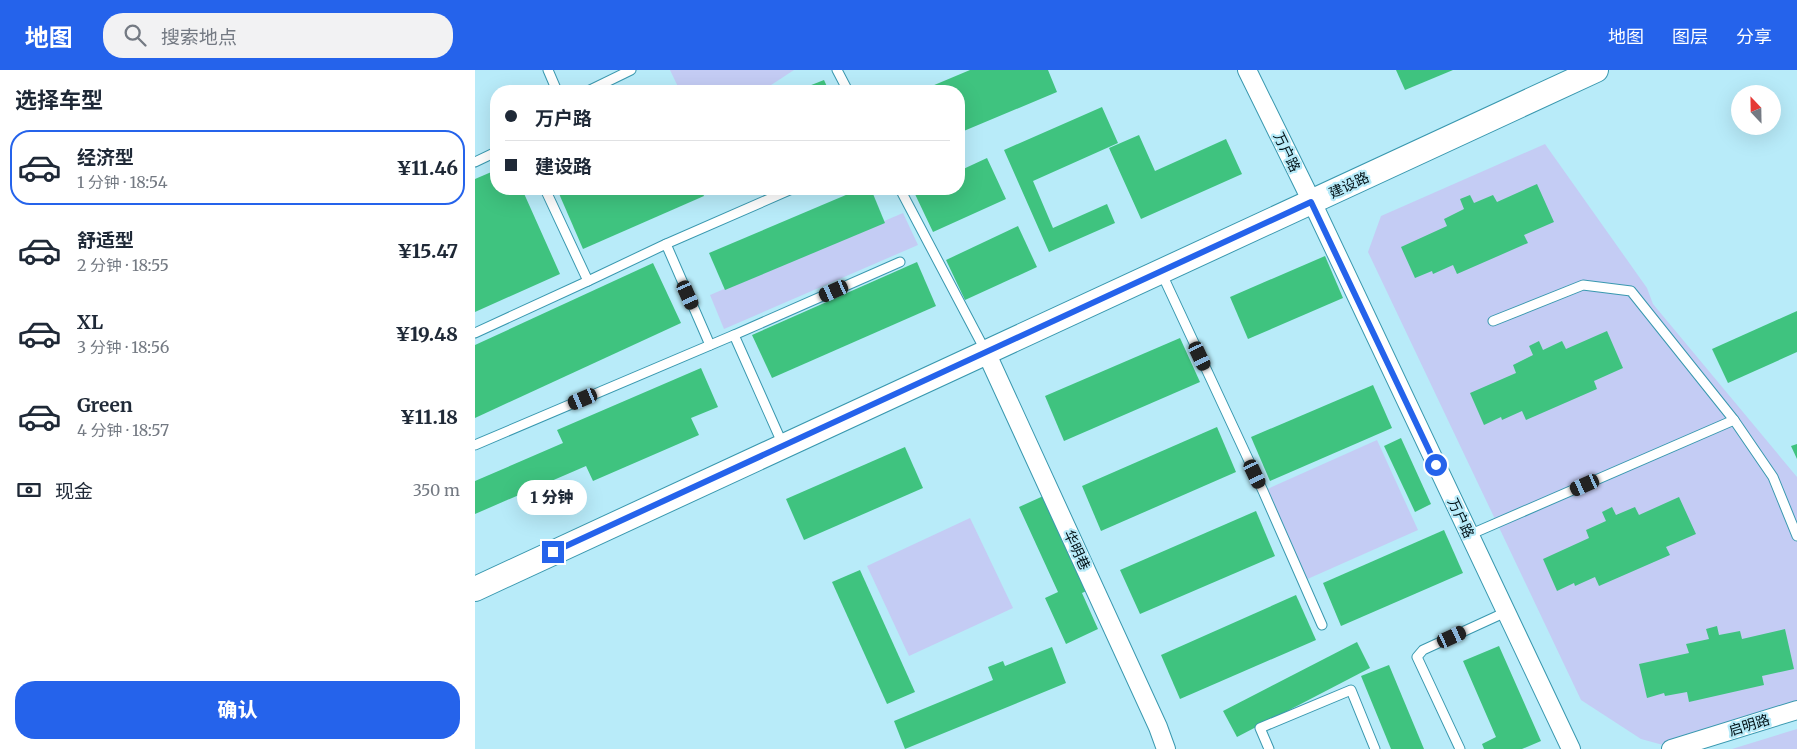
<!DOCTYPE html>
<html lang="zh">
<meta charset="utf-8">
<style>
body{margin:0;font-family:Merriweather,"Noto Sans SC",serif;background:#f2f2f3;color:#1f2937;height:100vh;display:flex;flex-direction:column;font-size:19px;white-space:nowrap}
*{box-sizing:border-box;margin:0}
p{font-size:16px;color:#747a83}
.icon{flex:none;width:28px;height:28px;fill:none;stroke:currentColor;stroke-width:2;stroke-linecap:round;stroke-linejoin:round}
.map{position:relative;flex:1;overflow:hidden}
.drawer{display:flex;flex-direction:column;background:#fff;width:475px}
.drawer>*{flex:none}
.hud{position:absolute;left:15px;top:15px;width:475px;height:110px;border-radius:20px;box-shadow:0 5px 20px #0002;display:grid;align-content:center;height:110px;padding:0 15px;background:#fff}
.needle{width:32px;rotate:338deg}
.tools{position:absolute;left:1256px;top:15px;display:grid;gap:10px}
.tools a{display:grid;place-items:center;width:50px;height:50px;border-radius:50%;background:#fff;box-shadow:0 5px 20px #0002;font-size:25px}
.end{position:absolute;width:22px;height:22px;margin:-11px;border:6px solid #2563eb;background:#fff;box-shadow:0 0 0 2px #fff}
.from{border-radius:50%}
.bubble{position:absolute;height:35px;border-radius:18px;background:#fff;box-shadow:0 5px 20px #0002;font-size:16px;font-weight:800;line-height:35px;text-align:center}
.car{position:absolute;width:15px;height:30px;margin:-15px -8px;border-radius:6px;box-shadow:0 0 4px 1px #0007;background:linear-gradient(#222 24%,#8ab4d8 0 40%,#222 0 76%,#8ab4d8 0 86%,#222 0)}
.hud b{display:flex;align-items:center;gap:18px;height:48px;font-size:19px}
.hud b+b{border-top:1px solid #e0e1e3}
.hud i{width:12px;height:12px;background:#1f2937}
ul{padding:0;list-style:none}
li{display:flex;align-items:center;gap:15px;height:75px;margin:0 10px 8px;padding:0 5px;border:2px solid transparent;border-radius:20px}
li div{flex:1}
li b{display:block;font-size:19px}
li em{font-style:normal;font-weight:800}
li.active{border-color:#2563eb}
li>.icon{width:45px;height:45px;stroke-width:1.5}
h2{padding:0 15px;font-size:22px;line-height:60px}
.pay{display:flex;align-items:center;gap:12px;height:55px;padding:0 15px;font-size:19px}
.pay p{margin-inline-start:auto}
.action{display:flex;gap:10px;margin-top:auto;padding:10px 15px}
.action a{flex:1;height:58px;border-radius:20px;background:#2563eb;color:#fff;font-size:20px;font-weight:800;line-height:58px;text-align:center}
header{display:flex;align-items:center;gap:30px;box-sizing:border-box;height:70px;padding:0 25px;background:#2563eb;color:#fff}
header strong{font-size:24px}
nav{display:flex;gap:28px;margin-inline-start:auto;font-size:18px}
.search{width:350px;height:45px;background:#f2f2f3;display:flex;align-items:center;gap:12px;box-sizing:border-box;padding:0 18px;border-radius:20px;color:#747a83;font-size:19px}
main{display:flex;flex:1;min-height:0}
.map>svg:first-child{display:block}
.green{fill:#c4ccf4}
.building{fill:#3fc37f}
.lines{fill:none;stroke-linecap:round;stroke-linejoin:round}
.lane-casing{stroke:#3998af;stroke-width:11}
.street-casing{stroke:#3998af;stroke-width:20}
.secondary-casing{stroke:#3998af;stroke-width:26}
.lane{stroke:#fff;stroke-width:9}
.street{stroke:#fff;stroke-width:18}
.secondary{stroke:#fff;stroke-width:24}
.route{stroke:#2563eb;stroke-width:6}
.labels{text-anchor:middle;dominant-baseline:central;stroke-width:4.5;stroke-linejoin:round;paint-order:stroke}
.street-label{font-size:14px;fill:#001015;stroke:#b8ebf9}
</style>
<header>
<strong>地图</strong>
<div class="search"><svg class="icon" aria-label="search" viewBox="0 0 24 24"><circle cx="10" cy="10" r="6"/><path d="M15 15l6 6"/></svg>搜索地点</div>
<nav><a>地图</a><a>图层</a><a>分享</a></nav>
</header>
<main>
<section class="drawer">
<h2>选择车型</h2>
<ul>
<li class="active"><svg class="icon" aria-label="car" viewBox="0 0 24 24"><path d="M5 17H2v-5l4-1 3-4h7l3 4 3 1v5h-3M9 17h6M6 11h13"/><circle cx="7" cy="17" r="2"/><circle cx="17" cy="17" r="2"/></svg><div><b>经济型</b><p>1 分钟 · 18:54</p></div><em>¥11.46</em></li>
<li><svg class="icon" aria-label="car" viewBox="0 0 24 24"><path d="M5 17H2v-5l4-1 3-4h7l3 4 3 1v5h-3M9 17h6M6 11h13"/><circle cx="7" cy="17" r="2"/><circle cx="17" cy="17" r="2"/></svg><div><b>舒适型</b><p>2 分钟 · 18:55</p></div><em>¥15.47</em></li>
<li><svg class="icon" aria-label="car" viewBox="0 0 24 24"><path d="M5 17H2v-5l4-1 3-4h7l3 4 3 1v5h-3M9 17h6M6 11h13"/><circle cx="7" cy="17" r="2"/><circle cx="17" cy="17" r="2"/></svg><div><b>XL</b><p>3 分钟 · 18:56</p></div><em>¥19.48</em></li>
<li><svg class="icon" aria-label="car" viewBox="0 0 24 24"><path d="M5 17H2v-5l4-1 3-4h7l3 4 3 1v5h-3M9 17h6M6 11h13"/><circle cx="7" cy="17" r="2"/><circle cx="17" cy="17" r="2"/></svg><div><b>Green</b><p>4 分钟 · 18:57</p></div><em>¥11.18</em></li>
</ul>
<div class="pay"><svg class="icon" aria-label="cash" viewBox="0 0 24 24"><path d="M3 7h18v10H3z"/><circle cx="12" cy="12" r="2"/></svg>现金<p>350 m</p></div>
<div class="action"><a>确认</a></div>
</section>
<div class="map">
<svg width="1322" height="679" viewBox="0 0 1322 679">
<rect width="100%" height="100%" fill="#b8ebf9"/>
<g class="green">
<path d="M195,0H319L287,21H205Z"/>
<path d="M1070,74L1172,218L1178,234L1322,407V640L1199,678L1166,669L1106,630L893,182L906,146Z"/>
<path d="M428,143L443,175L249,259L235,225Z"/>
<path d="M902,370L943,460L828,511L788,421Z"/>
<path d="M495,448L538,538L434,586L392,496Z"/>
<path d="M1322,659V679H1257Z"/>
</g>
<g class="building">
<path d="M495,0H573L582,22L484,63V21H445Z"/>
<path d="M921,0H978L930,20Z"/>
<path d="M349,10L354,21H321Z"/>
<path d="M180,15L183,21H166Z"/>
<path d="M627,37L643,73L558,111L578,158L632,134L640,153L574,182L529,80Z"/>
<path d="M664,65L680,101L751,69L767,104L666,149L634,78Z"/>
<path d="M512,88L531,129L458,162L439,122L446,119H484V101Z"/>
<path d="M21,100V119H47L85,204L0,242V109Z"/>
<path d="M1062,114L1079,152L1049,165L1053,173L982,204L978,195L958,204L957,201L940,208L926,177L972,156L969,149L989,139L985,129L995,125L999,133L1018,125L1022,132Z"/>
<path d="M82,119H226L229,126L108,179Z"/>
<path d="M385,119H396L410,153L250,220L234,183Z"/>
<path d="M543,156L562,197L490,230L471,190Z"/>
<path d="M850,186L868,228L773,269L755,227Z"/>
<path d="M442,192L461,236L297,308L277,265Z"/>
<path d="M178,193L206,253L0,348V275Z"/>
<path d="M1322,241V282L1253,313L1237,279Z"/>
<path d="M1132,261L1148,298L1119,311L1122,319L1051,350L1047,341L1027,350L1026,347L1009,355L995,323L1041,303L1038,295L1058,285L1054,276L1064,271L1068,280L1087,271L1091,279Z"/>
<path d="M705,268L725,312L589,371L570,326Z"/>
<path d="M226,298L243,337L216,348L224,365L118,411L111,396L0,444V411L88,373L82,360Z"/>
<path d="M898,315L917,358L795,411L776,367Z"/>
<path d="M742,357L761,402L626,461L607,416Z"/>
<path d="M926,368L956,434L940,442L909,376Z"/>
<path d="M1322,374V389L1316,376Z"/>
<path d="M430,377L448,418L329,470L311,429Z"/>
<path d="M575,423L618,518L607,523L623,559L591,574L570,528L583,522L544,437Z"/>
<path d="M1204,427L1221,464L1191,477L1195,485L1124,516L1120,507L1100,516L1099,513L1082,521L1068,489L1114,468L1111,460L1131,451L1127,442L1137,437L1141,445L1160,437L1164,445Z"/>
<path d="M781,441L800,486L665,544L645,500Z"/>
<path d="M969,460L988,503L866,556L848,513Z"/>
<path d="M385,500L440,622L412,634L357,512Z"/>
<path d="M821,525L841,570L705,629L686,585Z"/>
<path d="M1242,556L1244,565L1265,561L1267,569L1310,559L1319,599L1287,606L1289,615L1214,632L1212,622L1190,626L1189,623L1172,628L1164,594L1214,583L1211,574L1234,569L1231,559Z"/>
<path d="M882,572L895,598L762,667L748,641Z"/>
<path d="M1024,576L1066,671L1047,679H1009L1007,674L1021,667L988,591Z"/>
<path d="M577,577L591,613L430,679L419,651L518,610L513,597L528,591L530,596Z"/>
<path d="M914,595L949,679H916L886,606Z"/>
</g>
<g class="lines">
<defs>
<g id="lane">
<path d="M73,0L82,21"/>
<path d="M362,0L373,21"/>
<path d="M113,21L156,0"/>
<path d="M0,92L21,82"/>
<path d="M70,119L113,211L191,174L235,275"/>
<path d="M425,119L511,282"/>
<path d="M191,174L317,119"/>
<path d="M686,202L788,421L847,555"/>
<path d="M1018,251L1108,215L1156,221L1259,350L1298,407L1322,466"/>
<path d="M0,263L113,211"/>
<path d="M259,265L425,192"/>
<path d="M0,375L259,265L308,375"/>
<path d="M994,465L1259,350"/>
<path d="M794,679L785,658L876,620L900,679"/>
<path d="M985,679L942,587L948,580L1031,542"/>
</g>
<g id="street">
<path d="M772,0L837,132L1096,679"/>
<path d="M511,282L683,657L691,679"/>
<path d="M1196,679L1322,640"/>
</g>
<path id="secondary" d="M0,519L1121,0"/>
</defs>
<use href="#lane" class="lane-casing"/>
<use href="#street" class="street-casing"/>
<use href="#secondary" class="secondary-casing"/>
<use href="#lane" class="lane"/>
<use href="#street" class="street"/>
<use href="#secondary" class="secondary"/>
</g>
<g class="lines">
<path class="route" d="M78,482L836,132L961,395"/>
</g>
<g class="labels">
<g class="street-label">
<text transform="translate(812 82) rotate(64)">万户路</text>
<text transform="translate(874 115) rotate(-25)">建设路</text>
<text transform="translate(986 448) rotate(65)">万户路</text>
<text transform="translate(602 480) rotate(65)">华明巷</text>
<text transform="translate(1274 655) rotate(-17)">启明路</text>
</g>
</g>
</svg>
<div class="tools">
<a><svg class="needle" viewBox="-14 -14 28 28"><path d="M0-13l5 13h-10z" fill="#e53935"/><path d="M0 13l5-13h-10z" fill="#747a83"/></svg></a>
</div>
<i class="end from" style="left:961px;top:395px"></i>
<i class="end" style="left:78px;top:482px"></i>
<div class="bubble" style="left:42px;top:410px;width:70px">1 分钟</div>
<i class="car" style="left:359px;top:221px;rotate:246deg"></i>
<i class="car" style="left:213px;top:225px;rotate:156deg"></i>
<i class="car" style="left:725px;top:286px;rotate:155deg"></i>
<i class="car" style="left:108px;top:329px;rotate:247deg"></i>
<i class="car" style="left:780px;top:404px;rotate:155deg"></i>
<i class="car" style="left:1110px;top:415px;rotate:246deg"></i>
<i class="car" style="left:977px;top:567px;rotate:65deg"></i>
<div class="hud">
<b><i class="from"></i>万户路</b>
<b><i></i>建设路</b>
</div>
</div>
</main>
